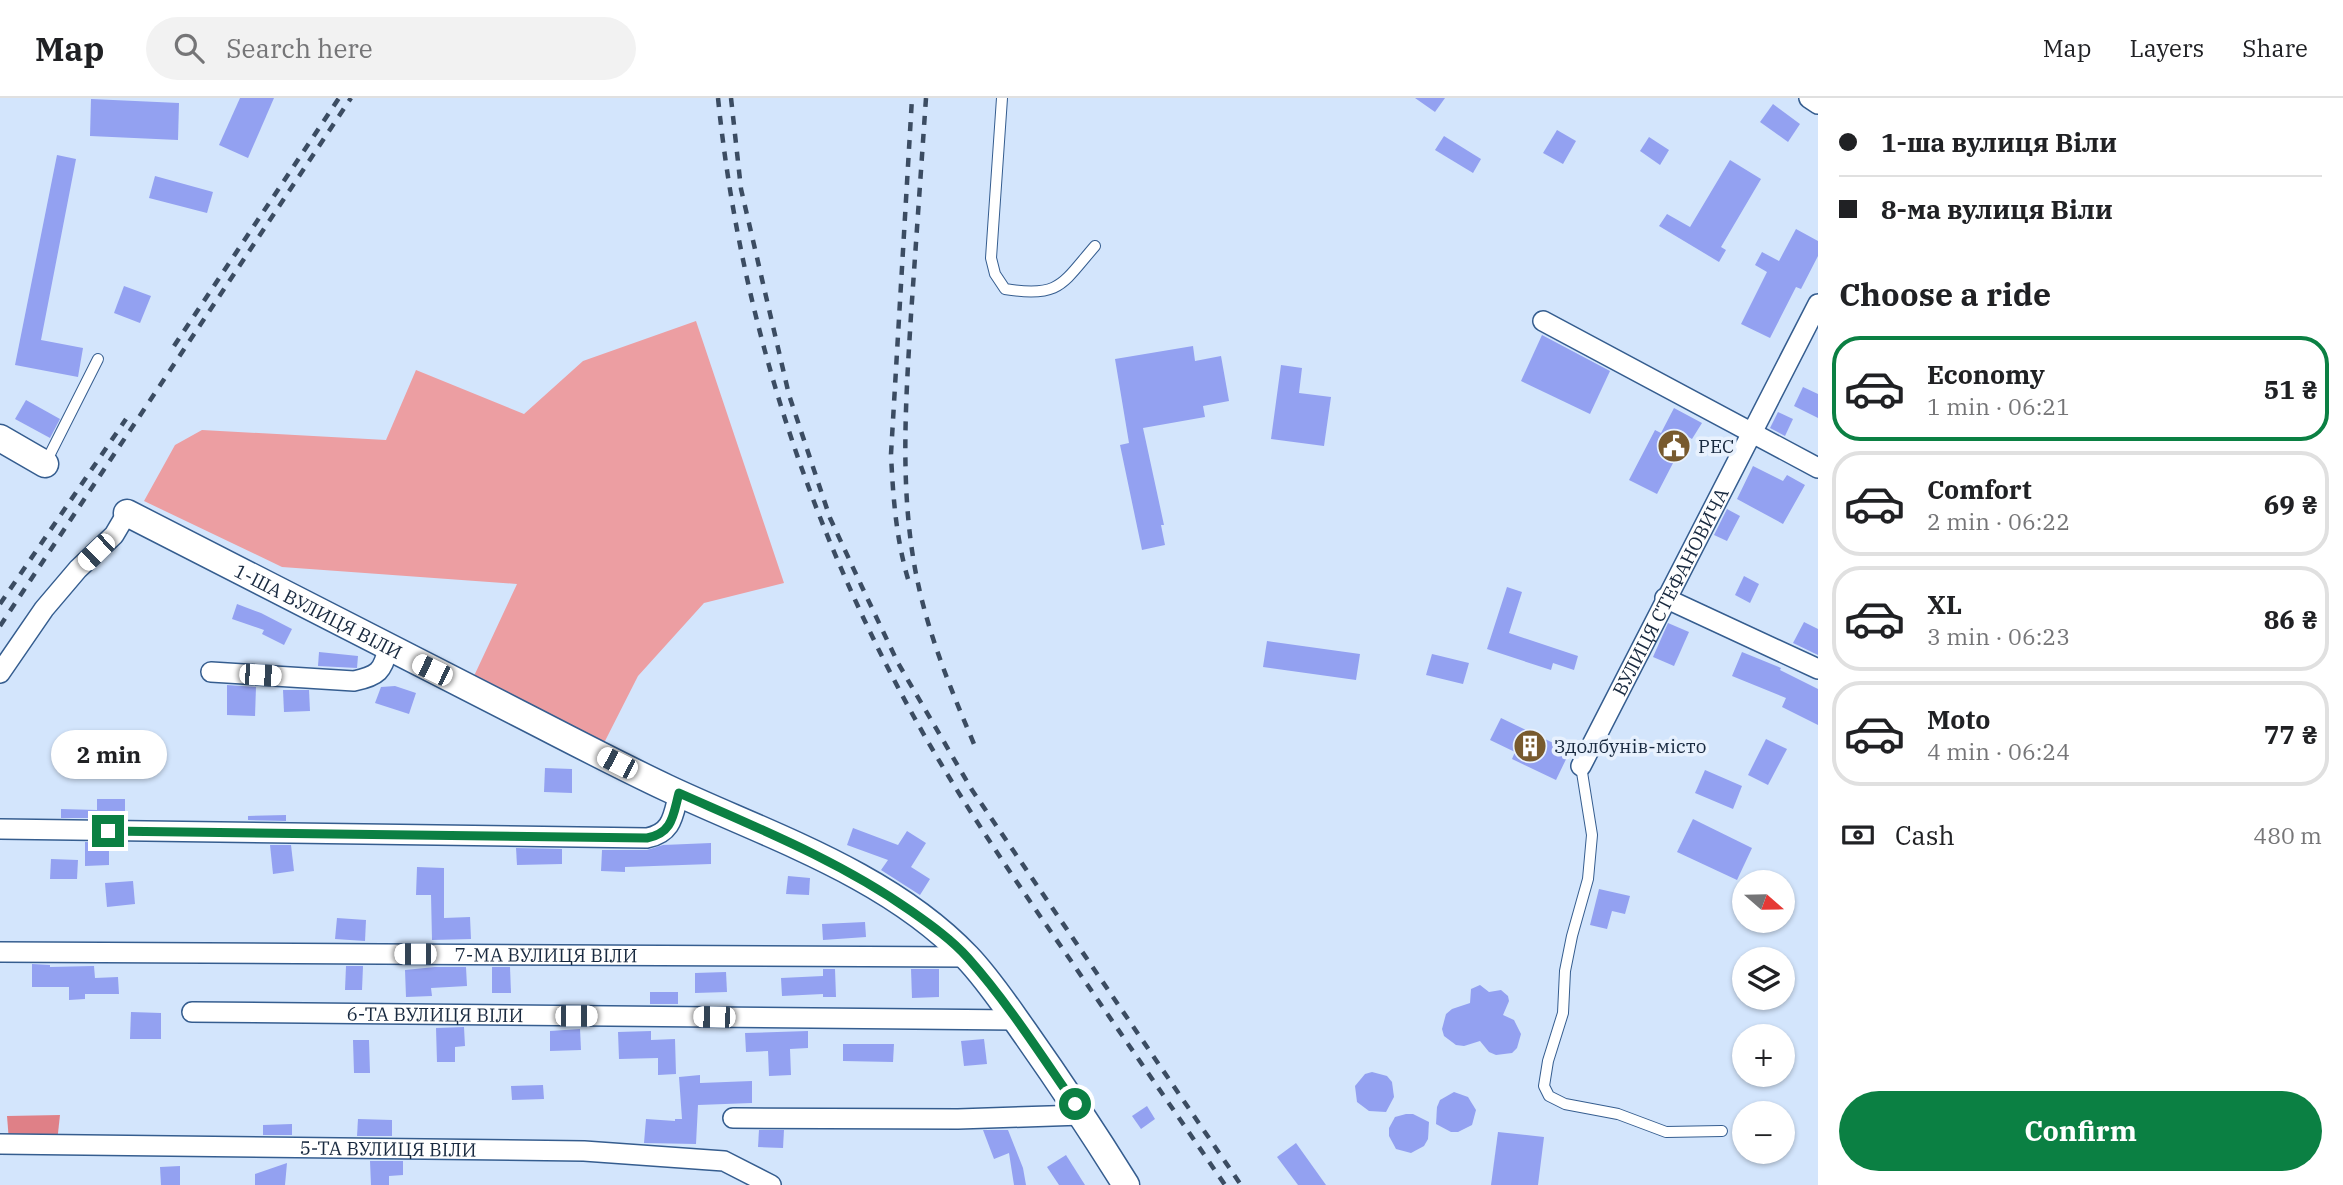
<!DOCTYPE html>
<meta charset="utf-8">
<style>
body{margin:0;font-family:"IBM Plex Serif",serif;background:#f2f2f2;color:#202124;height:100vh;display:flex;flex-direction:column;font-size:26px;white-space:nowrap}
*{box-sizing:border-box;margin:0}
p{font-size:23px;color:#757577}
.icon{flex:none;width:38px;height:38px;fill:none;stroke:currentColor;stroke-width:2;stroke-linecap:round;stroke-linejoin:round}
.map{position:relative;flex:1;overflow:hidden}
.panel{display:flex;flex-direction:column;background:#fff;width:525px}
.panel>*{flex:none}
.banner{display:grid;align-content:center;height:154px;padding:0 21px;background:#fff}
.needle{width:46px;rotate:110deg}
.fabs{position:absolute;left:1732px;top:772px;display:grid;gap:14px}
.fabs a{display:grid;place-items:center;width:63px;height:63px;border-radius:50%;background:#fff;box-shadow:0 2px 5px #0004;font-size:35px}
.end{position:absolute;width:32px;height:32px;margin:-16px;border:9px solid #0b8043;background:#fff;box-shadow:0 0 0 4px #fff}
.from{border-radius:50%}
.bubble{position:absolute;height:49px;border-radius:24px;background:#fff;box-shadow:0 2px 5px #0004;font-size:23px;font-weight:700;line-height:49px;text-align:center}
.car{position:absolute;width:21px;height:42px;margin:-21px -10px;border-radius:9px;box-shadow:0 0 5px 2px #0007;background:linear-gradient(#fff 24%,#345 0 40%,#fff 0 76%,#345 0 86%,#fff 0)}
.banner b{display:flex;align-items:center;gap:24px;height:66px;font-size:26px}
.banner b+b{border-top:2px solid #e0e0e0}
.banner i{width:18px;height:18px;background:#202124}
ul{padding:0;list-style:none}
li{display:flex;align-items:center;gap:21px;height:105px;margin:0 14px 10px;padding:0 7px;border:4px solid #e0e0e0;border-radius:28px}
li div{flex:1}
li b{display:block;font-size:26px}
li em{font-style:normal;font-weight:700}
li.active{border-color:#0b8043}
li>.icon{width:63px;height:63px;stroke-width:1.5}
h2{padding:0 21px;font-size:32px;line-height:84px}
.pay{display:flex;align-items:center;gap:18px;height:77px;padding:0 21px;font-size:26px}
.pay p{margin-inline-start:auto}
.button{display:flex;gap:14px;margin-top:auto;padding:14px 21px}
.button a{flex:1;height:80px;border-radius:42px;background:#0b8043;color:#fff;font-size:28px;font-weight:700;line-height:80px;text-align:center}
header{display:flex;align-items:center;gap:42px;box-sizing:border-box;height:98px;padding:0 35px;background:#fff;border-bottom:2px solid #e0e0e0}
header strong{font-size:33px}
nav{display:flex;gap:38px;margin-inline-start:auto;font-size:24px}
.search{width:490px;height:63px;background:#f2f2f2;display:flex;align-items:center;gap:18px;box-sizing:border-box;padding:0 24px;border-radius:38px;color:#757577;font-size:26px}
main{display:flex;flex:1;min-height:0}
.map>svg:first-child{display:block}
.green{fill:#ec9ea2}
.forest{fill:#df8087}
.building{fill:#93a1f1}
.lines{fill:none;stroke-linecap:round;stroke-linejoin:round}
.service-casing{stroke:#355d8f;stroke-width:12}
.minor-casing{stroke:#355d8f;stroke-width:22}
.secondary-casing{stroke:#355d8f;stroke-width:29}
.service{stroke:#fff;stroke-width:10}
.minor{stroke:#fff;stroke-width:19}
.secondary{stroke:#fff;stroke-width:26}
.rail{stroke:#3b4c62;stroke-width:4.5;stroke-dasharray:9 9;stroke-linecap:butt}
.route{stroke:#0b8043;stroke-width:9}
.labels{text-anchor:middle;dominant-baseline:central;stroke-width:7;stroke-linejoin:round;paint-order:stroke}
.poi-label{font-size:19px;fill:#18293f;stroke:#e8f1fd;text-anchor:start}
.street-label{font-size:19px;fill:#18293f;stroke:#e8f1fd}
</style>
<header>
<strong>Map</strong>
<div class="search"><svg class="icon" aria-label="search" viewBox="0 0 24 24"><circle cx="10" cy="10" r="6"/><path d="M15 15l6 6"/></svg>Search here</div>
<nav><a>Map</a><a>Layers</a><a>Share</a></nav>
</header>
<main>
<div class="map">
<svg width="1818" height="1087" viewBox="0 0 1818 1087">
<rect width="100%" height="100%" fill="#d3e5fc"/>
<path class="green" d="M696,223L784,485L704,505L638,578L604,645L474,578L517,486L282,469L144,403L175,347L202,332L386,342L416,272L524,316L583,263Z"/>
<path class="forest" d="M60,1017L57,1044L9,1043L7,1018Z"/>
<g class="building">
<path d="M240,0H274L248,60L219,47Z"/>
<path d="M1415,0H1445L1435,14Z"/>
<path d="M91,1L179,5L178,42L90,38Z"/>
<path d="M1773,6L1800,26L1788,44L1760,24Z"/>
<path d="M1557,32L1576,43L1563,66L1543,55Z"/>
<path d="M1444,38L1481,61L1473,75L1435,52Z"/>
<path d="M1649,39L1669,52L1660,67L1640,53Z"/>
<path d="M57,57L76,61L41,242L83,250L78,279L15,267Z"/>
<path d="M1730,62L1761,81L1721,149L1726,152L1719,164L1659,128L1667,116L1690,129Z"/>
<path d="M155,78L213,94L207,115L149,100Z"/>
<path d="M1796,131L1818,143V158L1801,191L1796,189L1770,240L1741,226L1767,174L1755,167L1762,154L1779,163Z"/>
<path d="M124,188L151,198L140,225L114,215Z"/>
<path d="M1542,237L1610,273L1590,316L1521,283Z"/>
<path d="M1193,248L1195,263L1221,258L1229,303L1203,308L1205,319L1143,330L1164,427H1161L1165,447L1142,452L1120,347L1129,345L1115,261Z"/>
<path d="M1281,267L1302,270L1299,295L1331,299L1324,348L1271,341Z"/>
<path d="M1803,289L1818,296V320L1794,308Z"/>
<path d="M26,302L60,321L50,340L15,321Z"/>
<path d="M1674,310L1702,325L1692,341L1687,338L1657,396L1629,382L1655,332L1661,335Z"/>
<path d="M1778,314L1793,321L1785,338L1770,330Z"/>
<path d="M1753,368L1783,383L1787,377L1805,387L1783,426L1737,401Z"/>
<path d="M1727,411L1740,418L1727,443L1714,437Z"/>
<path d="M1744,478L1759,486L1750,505L1735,497Z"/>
<path d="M1507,489L1522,494L1509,535L1578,558L1574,572L1553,565L1551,572L1487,551Z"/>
<path d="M237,506L261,515L292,531L284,547L262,536L264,532L232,521Z"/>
<path d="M1804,524L1818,531V557L1793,545Z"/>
<path d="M1668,525L1689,534L1674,568L1653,559Z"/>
<path d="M1267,543L1360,556L1356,582L1263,569Z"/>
<path d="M319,554L358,558L357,570L318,568Z"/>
<path d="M1742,554L1781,570L1780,572L1818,591V627L1782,609L1786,600L1732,578Z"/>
<path d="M1432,556L1469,565L1463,586L1426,577Z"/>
<path d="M227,587L256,589L255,618L227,617Z"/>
<path d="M395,588L416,595L409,616L375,605L381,589Z"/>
<path d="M283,592H309L310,613L284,614Z"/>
<path d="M1501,620L1570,653L1556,682L1512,661L1515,654L1490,642Z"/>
<path d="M1766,641L1787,651L1768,687L1748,677Z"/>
<path d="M545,670L572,671V695L544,694Z"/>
<path d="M1705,672L1742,688L1733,711L1695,695Z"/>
<path d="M97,701H125V720H61V711L97,712Z"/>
<path d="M286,717V723L248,722V718Z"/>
<path d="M1693,721L1752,750L1737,782L1677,754Z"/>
<path d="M853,730L898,747L907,733L926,745L911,769L930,781L920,797L881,772L888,762L847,747Z"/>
<path d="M85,744L109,745V767L85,768Z"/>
<path d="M711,745V766L625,769V774L601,773L602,752H647L663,747Z"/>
<path d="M270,747H291L294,773L273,776Z"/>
<path d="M516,750L562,751V766L517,767Z"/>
<path d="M51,761L78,762L77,781H50Z"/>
<path d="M417,769L444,770V820L470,819L471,841L432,842L431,797H416Z"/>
<path d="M788,778L810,780L809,797L786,796Z"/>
<path d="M133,783L135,806L107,809L105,785Z"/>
<path d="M1599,791L1630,798L1625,816L1612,813L1607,831L1590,827Z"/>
<path d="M337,820L366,822L365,843L335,841Z"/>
<path d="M865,824L866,839L823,842L822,826Z"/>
<path d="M32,866L50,867V869L94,868L95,880L118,879L119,896H85V901L69,902V889H32Z"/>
<path d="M346,868H363L362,892H345Z"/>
<path d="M435,869H466L467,888L431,890L432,898L406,899L405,872Z"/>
<path d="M492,869H510L511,895H492Z"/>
<path d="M823,871H835L836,899H823V896L782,898L781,880L823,878Z"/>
<path d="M911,871H939V899L912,900Z"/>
<path d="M726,874L727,894L695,895V875Z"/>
<path d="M1480,887L1489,894L1501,892L1508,898L1509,903L1503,917L1514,922L1521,936L1517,950L1512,955L1496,957L1489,954L1480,943L1464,948L1456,947L1444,938L1442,931L1446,916L1452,911L1470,905L1471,891Z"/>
<rect x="650" y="894" width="28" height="12"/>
<path d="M131,914L161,915V941H130Z"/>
<path d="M464,929L465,948L455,949V964H437L436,930Z"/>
<path d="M580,931L581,952L550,953V933Z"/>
<path d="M651,933V942L675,941L676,976L658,977V960L619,961L618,934Z"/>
<path d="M808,933V950L790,951L791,977L769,978L768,953L746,954L745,935Z"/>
<path d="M984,941L987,966L964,968L961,943Z"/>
<path d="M353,942H369L370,975H354Z"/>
<path d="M843,946H894L893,964L843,963Z"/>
<path d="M1372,974L1387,978L1392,984L1394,999L1386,1014L1369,1013L1357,1004L1355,988L1365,976Z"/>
<path d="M700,977V985L752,983V1005L698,1007L696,1046L644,1045L646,1021L675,1023V1021H682L679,979Z"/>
<path d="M543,987L544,1001L512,1002L511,988Z"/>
<path d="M1454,994L1468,999L1476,1012L1472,1027L1458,1034H1451L1436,1026L1437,1009L1440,1002Z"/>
<path d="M1147,1008L1155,1021L1141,1031L1132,1018Z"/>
<path d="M1406,1016H1413L1429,1024L1428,1041L1424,1048L1411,1055L1396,1051L1389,1038V1030L1395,1019Z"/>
<path d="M358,1021L392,1022V1038H357Z"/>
<path d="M292,1026V1037H263V1027Z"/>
<path d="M759,1032H784L783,1050L758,1049Z"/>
<path d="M983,1032H1008L1023,1070L1026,1087H1014L1009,1055L994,1061Z"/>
<path d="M1498,1034L1544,1039L1538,1087H1491Z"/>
<path d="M1296,1045L1326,1087H1298L1277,1059Z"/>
<path d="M1066,1057L1085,1087H1059L1047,1069Z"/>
<path d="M370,1063H403V1077L389,1078V1087H371Z"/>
<path d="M287,1065L285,1087H255V1076Z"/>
<path d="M180,1068V1087H161L160,1069Z"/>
</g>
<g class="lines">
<defs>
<g id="service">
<path d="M1002,0L991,160L995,176L1005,191C1060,200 1062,186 1095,148"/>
<path d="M45,366L98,261"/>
<path d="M1581,668L1592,737L1588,781L1572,838L1565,873L1563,915L1548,963L1544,988L1549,998L1565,1006L1618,1016L1666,1034L1722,1033"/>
</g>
<g id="minor">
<path d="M1809,0L1818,6"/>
<path d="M1543,223L1818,370"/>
<path d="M1665,500L1818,571"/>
<path d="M211,574L354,583C378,578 383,573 388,550"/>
<path d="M0,575L44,511L78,471L114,437L127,415"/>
<path id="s1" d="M1581,668L1818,206"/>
<path d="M0,731L647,740C673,735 673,717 679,695"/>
<path id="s2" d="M0,854L967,859"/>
<path id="s3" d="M192,914L1016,922"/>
<path d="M733,1020L958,1021L1082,1017"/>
<path id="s4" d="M0,1046L584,1053L724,1063L771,1087"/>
</g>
<g id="secondary">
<path d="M0,340L45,366"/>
<path id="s5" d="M127,415C257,482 387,549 518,615C567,640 616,666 667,690C767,737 888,776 967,859C988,881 1006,908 1023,932C1059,983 1093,1034 1126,1087"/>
</g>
</defs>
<use href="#service" class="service-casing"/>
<use href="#minor" class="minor-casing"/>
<use href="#secondary" class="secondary-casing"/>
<use href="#service" class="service"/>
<use href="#minor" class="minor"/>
<use href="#secondary" class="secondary"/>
<g class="rail">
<path d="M718,0C740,218 808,427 914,619C960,702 1015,782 1069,860C1121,936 1173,1011 1225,1087"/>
<path d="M731,0L741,91L789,297L830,420L862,489L898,565L972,692L1241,1087"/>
<path d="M926,0C921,72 916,145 911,217C906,299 900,383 914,465C925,529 949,587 974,646"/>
<path d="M174,248L339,0"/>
<path d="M908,481C896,440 893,399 891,356L912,0"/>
<path d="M0,506L126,321"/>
<path d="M0,528L351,0"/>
</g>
</g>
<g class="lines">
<path class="route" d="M108,733L647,740C673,735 673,717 679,695C758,730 840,763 911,813C931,827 952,842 968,860C1008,905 1041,957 1075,1006"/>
</g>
<defs>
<symbol id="civic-disc" viewBox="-11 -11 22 22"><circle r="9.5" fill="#785a2e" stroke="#e8f1fd"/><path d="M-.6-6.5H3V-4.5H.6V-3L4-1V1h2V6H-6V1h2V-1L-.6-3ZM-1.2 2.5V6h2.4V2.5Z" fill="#fff"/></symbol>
<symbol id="building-disc" viewBox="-11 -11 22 22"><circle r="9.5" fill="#785a2e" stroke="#e8f1fd"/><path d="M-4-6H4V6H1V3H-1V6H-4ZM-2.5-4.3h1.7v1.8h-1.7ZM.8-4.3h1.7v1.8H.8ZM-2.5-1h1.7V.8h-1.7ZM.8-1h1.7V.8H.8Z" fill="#fff"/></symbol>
</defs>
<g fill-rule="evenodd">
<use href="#civic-disc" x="1655" y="329" width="38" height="38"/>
<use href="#building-disc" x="1511" y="629" width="38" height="38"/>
</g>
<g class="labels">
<g class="poi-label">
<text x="1698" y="348">РЕС</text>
<text x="1554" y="648">Здолбунів-місто</text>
</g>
<g class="street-label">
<text stroke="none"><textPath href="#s1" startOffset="196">ВУЛИЦЯ СТЕФАНОВИЧА</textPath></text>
<text stroke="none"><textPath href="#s5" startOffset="215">1-ША ВУЛИЦЯ ВІЛИ</textPath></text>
<text stroke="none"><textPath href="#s2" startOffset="546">7-МА ВУЛИЦЯ ВІЛИ</textPath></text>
<text stroke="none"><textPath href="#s3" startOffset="243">6-ТА ВУЛИЦЯ ВІЛИ</textPath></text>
<text stroke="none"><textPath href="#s4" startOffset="388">5-ТА ВУЛИЦЯ ВІЛИ</textPath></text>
</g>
</g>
</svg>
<div class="fabs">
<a><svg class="needle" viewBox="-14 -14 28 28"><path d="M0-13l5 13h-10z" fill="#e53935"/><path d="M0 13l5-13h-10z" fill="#757577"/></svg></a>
<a><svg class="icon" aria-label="layers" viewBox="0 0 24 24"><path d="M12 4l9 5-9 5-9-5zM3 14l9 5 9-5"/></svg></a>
<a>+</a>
<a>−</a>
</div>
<i class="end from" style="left:1075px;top:1006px"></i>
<i class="end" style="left:108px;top:733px"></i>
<div class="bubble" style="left:51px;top:632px;width:116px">2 min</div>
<i class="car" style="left:96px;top:454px;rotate:226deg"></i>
<i class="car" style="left:432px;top:572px;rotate:296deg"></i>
<i class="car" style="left:260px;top:577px;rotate:94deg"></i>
<i class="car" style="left:617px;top:665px;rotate:297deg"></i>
<i class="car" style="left:415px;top:856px;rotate:270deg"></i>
<i class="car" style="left:576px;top:918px;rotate:90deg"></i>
<i class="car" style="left:714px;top:919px;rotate:271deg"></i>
</div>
<section class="panel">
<div class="banner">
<b><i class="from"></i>1-ша вулиця Віли</b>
<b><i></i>8-ма вулиця Віли</b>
</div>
<h2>Choose a ride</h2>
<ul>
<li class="active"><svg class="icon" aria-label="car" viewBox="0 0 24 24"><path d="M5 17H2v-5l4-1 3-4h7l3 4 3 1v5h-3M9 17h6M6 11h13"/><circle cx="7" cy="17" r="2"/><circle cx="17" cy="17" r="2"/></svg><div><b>Economy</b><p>1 min · 06:21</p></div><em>51 ₴</em></li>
<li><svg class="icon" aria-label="car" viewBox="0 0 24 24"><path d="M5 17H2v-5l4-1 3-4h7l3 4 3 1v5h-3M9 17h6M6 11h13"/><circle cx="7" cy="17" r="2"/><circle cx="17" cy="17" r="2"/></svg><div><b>Comfort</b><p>2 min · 06:22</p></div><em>69 ₴</em></li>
<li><svg class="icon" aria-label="car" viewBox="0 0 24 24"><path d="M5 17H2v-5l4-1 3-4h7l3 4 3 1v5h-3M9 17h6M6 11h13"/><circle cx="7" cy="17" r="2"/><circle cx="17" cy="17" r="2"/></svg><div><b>XL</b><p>3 min · 06:23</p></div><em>86 ₴</em></li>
<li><svg class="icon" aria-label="car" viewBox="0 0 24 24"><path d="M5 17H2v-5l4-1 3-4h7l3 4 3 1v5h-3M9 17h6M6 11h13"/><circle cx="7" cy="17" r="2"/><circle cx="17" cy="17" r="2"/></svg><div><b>Moto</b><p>4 min · 06:24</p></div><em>77 ₴</em></li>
</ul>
<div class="pay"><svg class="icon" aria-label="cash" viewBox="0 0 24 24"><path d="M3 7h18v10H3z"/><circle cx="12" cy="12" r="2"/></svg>Cash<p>480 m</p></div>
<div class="button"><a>Confirm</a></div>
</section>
</main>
